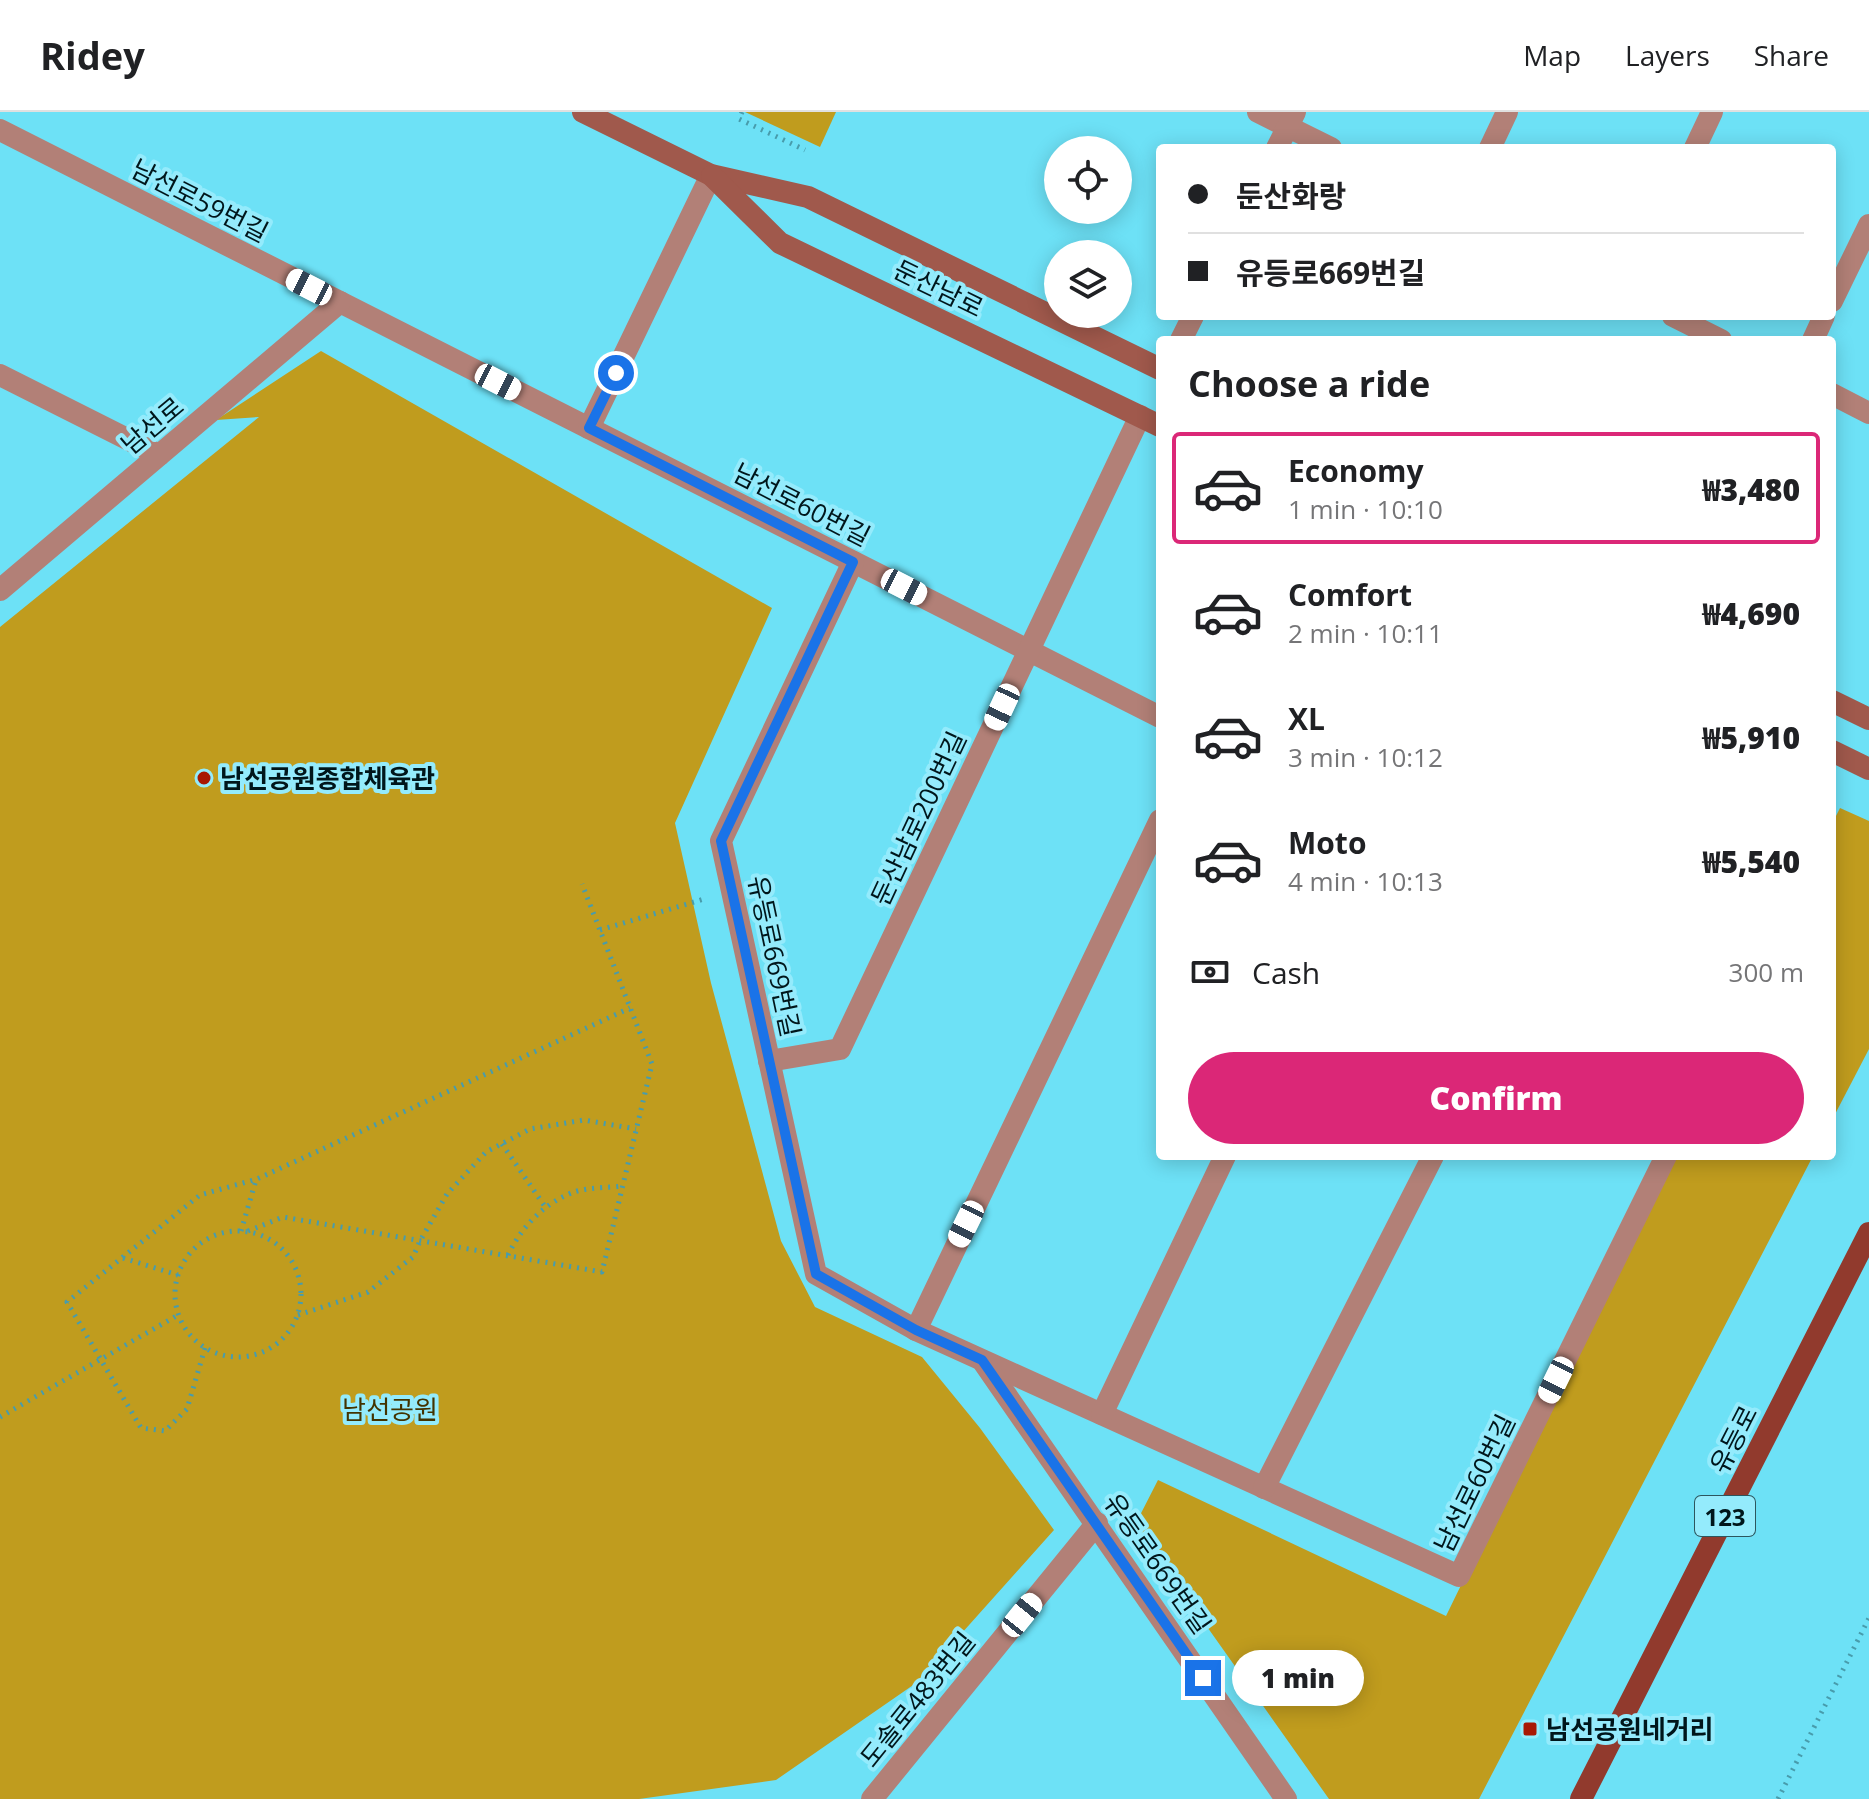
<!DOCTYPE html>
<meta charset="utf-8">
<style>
body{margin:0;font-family:"Open Sans","Noto Sans KR",sans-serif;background:#f2f2f2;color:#202124;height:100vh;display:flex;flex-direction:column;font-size:30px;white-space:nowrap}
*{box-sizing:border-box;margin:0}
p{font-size:26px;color:#757577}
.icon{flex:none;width:44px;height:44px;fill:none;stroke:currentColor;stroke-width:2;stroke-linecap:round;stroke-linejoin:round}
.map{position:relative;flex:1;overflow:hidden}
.side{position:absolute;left:1156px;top:224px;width:680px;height:824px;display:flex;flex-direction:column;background:#fff;border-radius:8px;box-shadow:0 4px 20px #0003}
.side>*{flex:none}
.guide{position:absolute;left:1156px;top:32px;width:680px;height:176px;border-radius:8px;box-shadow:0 4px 20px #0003;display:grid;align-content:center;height:176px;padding:0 32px;background:#fff}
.buttons{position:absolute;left:1044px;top:24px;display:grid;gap:16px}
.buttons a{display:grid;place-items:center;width:88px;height:88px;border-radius:50%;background:#fff;box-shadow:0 4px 20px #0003;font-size:40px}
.end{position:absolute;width:36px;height:36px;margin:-18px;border:10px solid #1a73e8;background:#fff;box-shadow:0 0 0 4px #fff}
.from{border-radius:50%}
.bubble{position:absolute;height:56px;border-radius:28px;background:#fff;box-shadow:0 4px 20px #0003;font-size:26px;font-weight:800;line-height:56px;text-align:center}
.car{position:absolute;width:24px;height:48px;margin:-24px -12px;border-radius:10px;box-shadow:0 0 6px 2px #0007;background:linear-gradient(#fff 24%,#345 0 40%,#fff 0 76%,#345 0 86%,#fff 0)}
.guide b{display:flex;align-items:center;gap:28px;height:76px;font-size:30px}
.guide b+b{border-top:2px solid #e0e0e0}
.guide i{width:20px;height:20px;background:#202124}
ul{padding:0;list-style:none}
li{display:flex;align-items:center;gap:24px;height:112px;margin:0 16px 12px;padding:0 16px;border:4px solid transparent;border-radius:8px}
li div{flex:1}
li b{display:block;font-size:30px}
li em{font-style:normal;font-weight:800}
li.active{border-color:#db2777}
li>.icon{width:72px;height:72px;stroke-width:1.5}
h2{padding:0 32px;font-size:36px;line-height:96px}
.pay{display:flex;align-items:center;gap:20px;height:88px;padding:0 32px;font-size:30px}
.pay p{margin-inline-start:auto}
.primary-button{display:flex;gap:16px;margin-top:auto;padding:16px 32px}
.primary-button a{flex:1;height:92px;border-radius:48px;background:#db2777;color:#fff;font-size:32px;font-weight:800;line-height:92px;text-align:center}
header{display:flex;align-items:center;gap:48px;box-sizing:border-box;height:112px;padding:0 40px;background:#fff;border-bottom:2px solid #e0e0e0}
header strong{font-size:38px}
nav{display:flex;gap:44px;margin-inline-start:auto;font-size:28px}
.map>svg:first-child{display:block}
.green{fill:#c09c1e}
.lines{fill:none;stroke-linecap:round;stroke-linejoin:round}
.path{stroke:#489cac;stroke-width:5;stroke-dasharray:2 6;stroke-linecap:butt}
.minor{stroke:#b28077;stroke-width:22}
.secondary{stroke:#a0594c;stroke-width:22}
.primary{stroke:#913a2d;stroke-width:22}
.route{stroke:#1a73e8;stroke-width:10}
.poi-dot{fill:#a81703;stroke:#94ebfc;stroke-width:3}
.labels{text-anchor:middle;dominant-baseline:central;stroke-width:8;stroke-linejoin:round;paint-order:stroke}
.shield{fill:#94ebfc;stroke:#2c565e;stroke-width:2}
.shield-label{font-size:24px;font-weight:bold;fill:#00161b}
.street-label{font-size:26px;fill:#00161b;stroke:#94ebfc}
.poi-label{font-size:26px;font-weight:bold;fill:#00161b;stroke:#94ebfc;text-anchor:start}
.park-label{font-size:26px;fill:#433300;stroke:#94ebfc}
</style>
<header>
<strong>Ridey</strong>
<nav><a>Map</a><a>Layers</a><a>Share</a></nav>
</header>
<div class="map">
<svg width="1869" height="1687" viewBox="0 0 1869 1687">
<rect width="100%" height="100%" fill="#6de1f6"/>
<g class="green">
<path d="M745,0H836L820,35Z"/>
<path d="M321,239L772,496L675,711L711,871L781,1129L815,1195L922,1245L980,1316L1054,1418L919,1569L776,1668L639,1687H0V515L259,305L216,308Z"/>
<path d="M1840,696L1869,709V937L1832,1008V712Z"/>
<path d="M1670,1044H1813L1479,1687H1329L1135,1413L1158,1368L1446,1504Z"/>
</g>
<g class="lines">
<g class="path">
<path d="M742,0L739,7L805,38"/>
<path d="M600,818L704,787"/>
<path d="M502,1032L546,1096"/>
<path d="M241,1119L256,1068"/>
<path d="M248,1119L283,1105L602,1160L652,952L582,772"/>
<circle cx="238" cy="1182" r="63"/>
<path d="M508,1143C521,1116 542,1093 571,1081C586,1075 607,1076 622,1074"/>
<path d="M123,1146L178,1163"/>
<path d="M298,1203L368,1180L413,1145L420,1129L447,1082L486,1040L530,1017L584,1008L636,1017"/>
<path d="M205,1236L187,1297L165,1319L141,1316L67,1190L200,1083L257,1067L630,896"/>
<path d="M0,1305L178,1203"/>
<path d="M1778,1687L1869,1506"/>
</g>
<g class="minor">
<path d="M1258,0L1331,36"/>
<path d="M0,18L1160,605"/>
<path d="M1277,36L1295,0"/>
<path d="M1490,36L1507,0"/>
<path d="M1695,36L1712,0"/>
<path d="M1832,189L1869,113"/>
<path d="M1673,204L1721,228"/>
<path d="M1181,228L1193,204"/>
<path d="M1813,228L1824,204"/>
<path d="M0,263L159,343"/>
<path d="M1832,282L1869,301"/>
<path d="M589,316L711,63"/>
<path d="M853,450L721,729L816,1162L916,1218L1459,1464L1666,1044"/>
<path d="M0,478L340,190"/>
<path d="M769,949L840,937L1140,304"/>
<path d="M916,1218L1160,708"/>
<path d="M984,1251L1286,1687"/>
<path d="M1102,1302L1225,1044"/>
<path d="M1264,1376L1433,1044"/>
<path d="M872,1687L1097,1411"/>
</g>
<g class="secondary">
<path d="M583,0L711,63L808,85L1160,257"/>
<path d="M712,64L780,131L1160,314"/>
<path d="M1832,589L1869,607"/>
<path d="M1832,639L1869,657"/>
</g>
<path class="primary" d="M1581,1687L1869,1121"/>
</g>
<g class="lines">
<path class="route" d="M616,261L589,316L853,450L721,729L816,1162L916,1218L982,1248L1203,1566"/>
</g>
<g class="poi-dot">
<circle cx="204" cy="666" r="8"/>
<rect x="1522" y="1609" width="16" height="16" rx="4"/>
</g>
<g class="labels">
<rect class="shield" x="1695" y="1384" width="60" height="40" rx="6"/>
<g class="shield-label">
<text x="1725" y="1404">123</text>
</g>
<g class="street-label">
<text transform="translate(200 88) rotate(27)">남선로59번길</text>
<text transform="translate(939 176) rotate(26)">둔산남로</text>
<text transform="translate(152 313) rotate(-40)">남선로</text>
<text transform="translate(802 392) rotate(27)">남선로60번길</text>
<text transform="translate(918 706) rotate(-65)">둔산남로200번길</text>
<text transform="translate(775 844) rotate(78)">유등로669번길</text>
<text transform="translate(1733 1327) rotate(-63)">유등로</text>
<text transform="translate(1474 1371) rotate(-64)">남선로60번길</text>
<text transform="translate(1158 1451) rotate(55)">유등로669번길</text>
<text transform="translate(917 1587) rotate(-51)">도솔로483번길</text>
</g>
<g class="poi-label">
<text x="220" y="666">남선공원종합체육관</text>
<text x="1546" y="1617">남선공원네거리</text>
</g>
<g class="park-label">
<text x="390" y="1297">남선공원</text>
</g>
</g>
</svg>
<div class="buttons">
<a><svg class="icon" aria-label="locate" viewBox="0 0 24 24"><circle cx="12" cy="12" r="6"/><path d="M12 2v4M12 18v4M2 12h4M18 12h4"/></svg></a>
<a><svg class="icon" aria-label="layers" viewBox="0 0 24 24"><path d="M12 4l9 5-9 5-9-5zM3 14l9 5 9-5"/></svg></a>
</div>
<i class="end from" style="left:616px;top:261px"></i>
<i class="end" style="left:1203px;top:1566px"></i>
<div class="bubble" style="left:1232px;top:1538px;width:132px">1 min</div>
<i class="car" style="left:309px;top:175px;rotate:297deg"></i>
<i class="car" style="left:498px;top:270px;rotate:117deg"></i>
<i class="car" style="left:904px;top:475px;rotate:117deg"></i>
<i class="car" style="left:1002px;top:595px;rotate:205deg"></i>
<i class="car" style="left:966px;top:1112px;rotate:206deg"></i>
<i class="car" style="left:1556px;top:1268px;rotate:206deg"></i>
<i class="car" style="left:1022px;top:1503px;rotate:39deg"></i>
<div class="guide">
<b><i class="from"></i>둔산화랑</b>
<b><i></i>유등로669번길</b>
</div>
<section class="side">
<h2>Choose a ride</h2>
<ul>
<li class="active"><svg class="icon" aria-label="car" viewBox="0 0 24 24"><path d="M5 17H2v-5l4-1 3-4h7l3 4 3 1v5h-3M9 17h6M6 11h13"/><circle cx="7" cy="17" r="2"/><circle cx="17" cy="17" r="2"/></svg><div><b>Economy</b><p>1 min · 10:10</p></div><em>₩3,480</em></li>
<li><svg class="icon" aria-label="car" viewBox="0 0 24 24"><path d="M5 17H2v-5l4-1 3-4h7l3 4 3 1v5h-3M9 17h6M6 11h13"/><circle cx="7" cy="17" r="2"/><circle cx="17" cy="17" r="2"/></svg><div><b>Comfort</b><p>2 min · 10:11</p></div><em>₩4,690</em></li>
<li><svg class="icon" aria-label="car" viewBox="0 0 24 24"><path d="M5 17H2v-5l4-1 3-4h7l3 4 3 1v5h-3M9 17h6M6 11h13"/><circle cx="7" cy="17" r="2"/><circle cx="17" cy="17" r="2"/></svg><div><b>XL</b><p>3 min · 10:12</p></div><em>₩5,910</em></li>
<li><svg class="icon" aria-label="car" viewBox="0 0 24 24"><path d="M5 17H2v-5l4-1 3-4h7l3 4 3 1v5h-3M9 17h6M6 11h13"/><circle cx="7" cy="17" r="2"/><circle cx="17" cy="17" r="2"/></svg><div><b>Moto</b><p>4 min · 10:13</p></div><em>₩5,540</em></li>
</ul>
<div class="pay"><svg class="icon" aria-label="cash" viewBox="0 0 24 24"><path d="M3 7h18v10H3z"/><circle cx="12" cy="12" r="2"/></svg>Cash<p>300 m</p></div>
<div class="primary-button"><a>Confirm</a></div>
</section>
</div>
